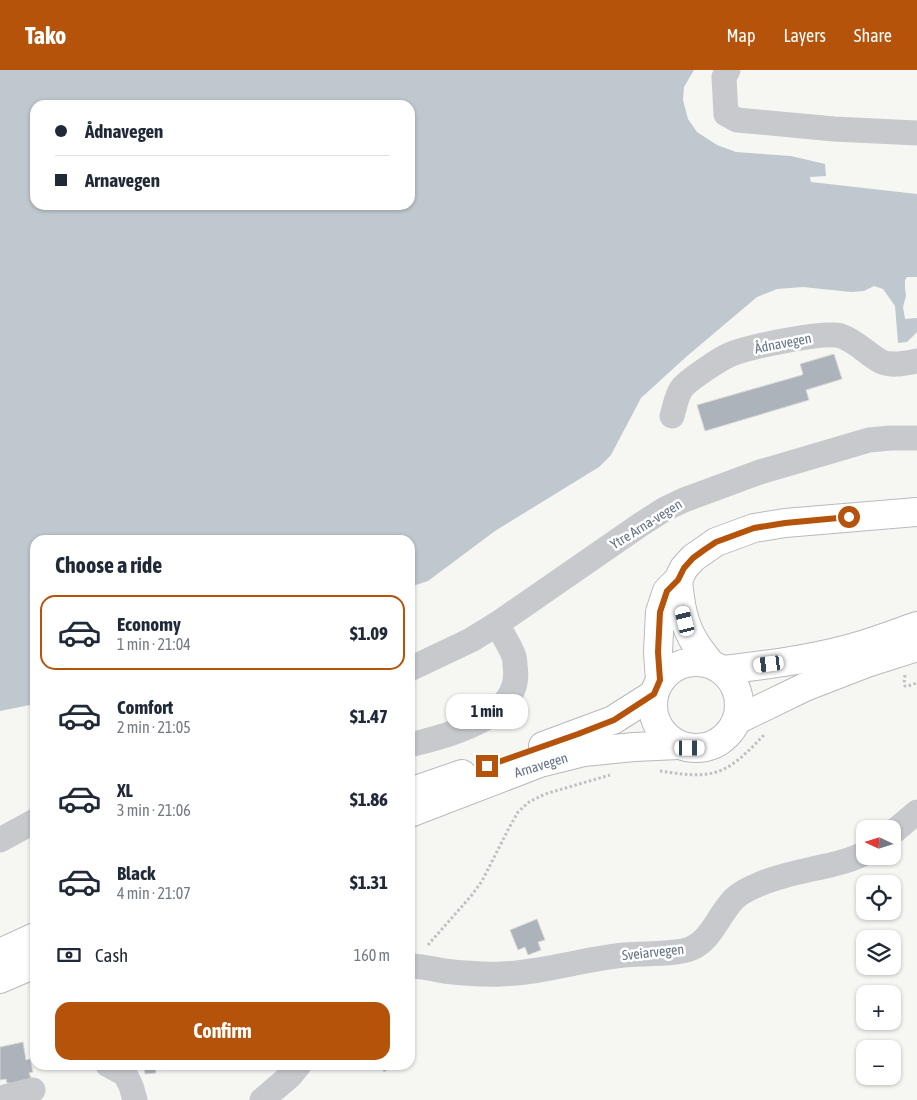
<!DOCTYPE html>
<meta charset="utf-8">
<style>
body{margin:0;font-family:"Asap Condensed",sans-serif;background:#f2f2f3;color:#1f2937;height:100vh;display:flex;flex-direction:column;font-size:19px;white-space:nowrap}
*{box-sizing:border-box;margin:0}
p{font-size:16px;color:#747a83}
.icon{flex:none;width:28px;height:28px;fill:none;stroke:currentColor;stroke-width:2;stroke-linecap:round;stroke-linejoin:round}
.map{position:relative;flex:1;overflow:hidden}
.panel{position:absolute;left:30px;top:465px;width:385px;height:535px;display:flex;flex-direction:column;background:#fff;border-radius:15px;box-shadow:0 1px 4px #0004}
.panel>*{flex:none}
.guide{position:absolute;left:30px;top:30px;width:385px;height:110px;border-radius:15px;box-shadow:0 1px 4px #0004;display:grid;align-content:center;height:110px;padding:0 25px;background:#fff}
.needle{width:32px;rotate:274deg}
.buttons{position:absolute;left:856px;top:750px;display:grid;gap:10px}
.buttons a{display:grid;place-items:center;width:45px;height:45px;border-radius:10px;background:#fff;box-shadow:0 1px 4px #0004;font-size:25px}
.end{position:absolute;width:22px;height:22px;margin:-11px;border:6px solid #b45309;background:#fff;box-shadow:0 0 0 2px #fff}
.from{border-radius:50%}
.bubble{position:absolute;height:35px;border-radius:15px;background:#fff;box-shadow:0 1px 4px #0004;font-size:16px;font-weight:700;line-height:35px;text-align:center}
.car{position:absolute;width:15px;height:30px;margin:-15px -8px;border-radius:6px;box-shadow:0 0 4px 1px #0007;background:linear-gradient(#fff 24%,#345 0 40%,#fff 0 76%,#345 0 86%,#fff 0)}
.guide b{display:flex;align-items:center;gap:18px;height:48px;font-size:19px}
.guide b+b{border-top:1px solid #e0e1e3}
.guide i{width:12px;height:12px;background:#1f2937}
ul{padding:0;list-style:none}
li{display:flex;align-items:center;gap:15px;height:75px;margin:0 10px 8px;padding:0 15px;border:2px solid transparent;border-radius:15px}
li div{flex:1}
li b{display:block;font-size:19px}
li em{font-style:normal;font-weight:700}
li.selected{border-color:#b45309}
li>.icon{width:45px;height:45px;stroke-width:1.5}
h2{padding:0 25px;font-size:22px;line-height:60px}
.pay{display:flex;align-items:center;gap:12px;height:55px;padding:0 25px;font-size:19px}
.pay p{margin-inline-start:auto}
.button{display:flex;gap:10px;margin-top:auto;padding:10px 25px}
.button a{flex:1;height:58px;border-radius:15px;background:#b45309;color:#fff;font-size:20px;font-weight:700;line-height:58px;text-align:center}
header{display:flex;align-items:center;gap:30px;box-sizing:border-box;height:70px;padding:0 25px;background:#b45309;color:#fff}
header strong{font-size:24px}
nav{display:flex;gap:28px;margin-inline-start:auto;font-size:18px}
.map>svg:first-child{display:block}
.water{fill:#bfc8cf;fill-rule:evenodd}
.building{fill:#acb3ba;stroke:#d8d8d6}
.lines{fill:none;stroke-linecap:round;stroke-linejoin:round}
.major-casing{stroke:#b7babf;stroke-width:30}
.highway-casing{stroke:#b7b9bd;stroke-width:30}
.path{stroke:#bec0c2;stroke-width:3;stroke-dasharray:2.5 2.5;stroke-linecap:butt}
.minor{stroke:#c7c9cd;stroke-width:25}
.major{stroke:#fff;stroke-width:28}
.highway{stroke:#fff;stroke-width:28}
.route{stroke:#b45309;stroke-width:6}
.labels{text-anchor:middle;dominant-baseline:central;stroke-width:5;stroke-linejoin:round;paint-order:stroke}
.street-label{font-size:14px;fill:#657385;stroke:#fff}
</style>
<header>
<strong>Tako</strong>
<nav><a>Map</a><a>Layers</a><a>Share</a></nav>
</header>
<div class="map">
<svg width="917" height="1030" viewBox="0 0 917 1030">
<rect width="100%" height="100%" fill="#f6f7f3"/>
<path class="water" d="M0,0H694L684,17L683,30L688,49L697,62L717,75L736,82L791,86L825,94L826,106L810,107L811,112L917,124V207H907L905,210V218L906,226L903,237L905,249L917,248V262L907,272L898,273L895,236L883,219L874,216L864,221L851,222L803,217L777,219L757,227L686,287L641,328L611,385L599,397L495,461L428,511L410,517V470H35V634L0,641ZM35,35H410V135H35Z"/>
<g class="building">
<path d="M834,284L842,309L806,320L809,330L705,361L697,335L802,305L803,304L800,294Z"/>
<path d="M537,849L545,870L538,872L541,880L528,885L525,877L518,880L510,860Z"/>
<path d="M23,972L26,990L30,989L33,1002L29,1003L31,1008L12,1015L11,1013H7L6,1009L0,1010V977Z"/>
<path d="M144,995H155L156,1003L145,1004Z"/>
<path d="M372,995H395L384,1002L380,995L375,999Z"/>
</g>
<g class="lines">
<defs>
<g id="major">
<path d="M678,510C680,532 683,555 696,574C700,581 706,587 710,593"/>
<path d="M660,611L658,582L660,542L667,521L678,510L684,498L693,488L716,472L754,458L785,453L917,442"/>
</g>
<g id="highway">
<circle cx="696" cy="635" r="43"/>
<path d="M723,600C765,595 807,590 848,579C871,573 894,564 917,556"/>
<path d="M737,650L805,617L867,593L917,577"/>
<path d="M543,676L613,650L654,624"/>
<path d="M410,722L462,704"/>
<path d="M410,743L540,693L584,682L634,677L679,675"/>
<path d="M0,883L35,867"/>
<path d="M0,909L35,894"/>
</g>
</defs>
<use href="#major" class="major-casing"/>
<use href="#highway" class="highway-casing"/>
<g class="path">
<path d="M905,605L904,614L905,616H908L917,613"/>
<path d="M660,701C682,704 706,709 726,698C741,690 753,676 765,664"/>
<path d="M428,875L471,826L482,811L509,758L518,742L529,732L545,724L610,705"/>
</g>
<g class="minor">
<path d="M728,0L724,7L726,44L737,50L834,59L917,63"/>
<path d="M672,346C675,337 676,326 682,318C688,310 720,289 729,285C747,277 824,261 841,266C856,271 866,283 880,291C890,297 906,293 917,291"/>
<path d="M410,599L471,570L497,554L640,455L665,439L684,430L760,402L869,370L890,368H917"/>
<path d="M410,675C448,665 524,648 515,596C515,592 515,588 513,584C509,574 502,564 497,554"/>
<path d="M892,763L917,742"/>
<path d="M0,770L35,751"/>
<path d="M410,896C422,896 432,899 444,901C462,903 482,905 501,904C542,903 583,889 624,885C642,883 677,885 692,878C712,869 719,844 734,829C741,822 750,818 760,814C780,805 804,801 826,796C839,793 853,790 865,783"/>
<path d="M108,995L125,1004L131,1016L135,1030"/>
<path d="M1,1030L5,1027L33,1020"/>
<path d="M262,1030L290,1006L299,995"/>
</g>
<use href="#major" class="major"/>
<use href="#highway" class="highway"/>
</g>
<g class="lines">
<path class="route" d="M487,696L578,664L614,650L654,624L660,610L658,582L660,542L667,521L678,510L684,498L693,488L704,480L716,472L754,458L785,453L849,447"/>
</g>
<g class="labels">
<g class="street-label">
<text transform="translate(783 273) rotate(-11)">Ådnavegen</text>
<text transform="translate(646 454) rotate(-32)">Ytre Arna-vegen</text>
<text transform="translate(541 695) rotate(-17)">Arnavegen</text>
<text transform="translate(653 882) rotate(-6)">Sveiarvegen</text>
</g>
</g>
</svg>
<div class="buttons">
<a><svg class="needle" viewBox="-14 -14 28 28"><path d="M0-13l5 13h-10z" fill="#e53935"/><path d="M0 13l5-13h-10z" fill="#747a83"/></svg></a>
<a><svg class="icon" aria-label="locate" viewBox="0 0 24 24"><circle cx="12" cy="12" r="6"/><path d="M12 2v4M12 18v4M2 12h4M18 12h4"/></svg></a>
<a><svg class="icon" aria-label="layers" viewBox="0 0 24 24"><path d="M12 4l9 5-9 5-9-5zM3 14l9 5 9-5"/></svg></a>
<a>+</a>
<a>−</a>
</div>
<i class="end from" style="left:849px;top:447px"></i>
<i class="end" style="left:487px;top:696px"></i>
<div class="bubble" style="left:446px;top:624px;width:82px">1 min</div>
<i class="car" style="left:685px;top:551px;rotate:346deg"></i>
<i class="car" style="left:769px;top:594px;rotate:263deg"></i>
<i class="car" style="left:690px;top:678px;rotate:90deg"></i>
<div class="guide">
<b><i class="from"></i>Ådnavegen</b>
<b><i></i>Arnavegen</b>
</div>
<section class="panel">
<h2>Choose a ride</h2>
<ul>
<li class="selected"><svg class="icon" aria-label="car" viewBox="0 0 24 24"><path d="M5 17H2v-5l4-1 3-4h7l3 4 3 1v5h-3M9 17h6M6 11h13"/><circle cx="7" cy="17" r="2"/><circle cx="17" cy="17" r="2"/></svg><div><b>Economy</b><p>1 min · 21:04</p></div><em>$1.09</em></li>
<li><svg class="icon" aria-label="car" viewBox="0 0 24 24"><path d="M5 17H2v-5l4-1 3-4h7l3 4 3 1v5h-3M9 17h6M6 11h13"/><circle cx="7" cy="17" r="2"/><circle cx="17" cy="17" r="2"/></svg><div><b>Comfort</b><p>2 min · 21:05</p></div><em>$1.47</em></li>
<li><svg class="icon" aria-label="car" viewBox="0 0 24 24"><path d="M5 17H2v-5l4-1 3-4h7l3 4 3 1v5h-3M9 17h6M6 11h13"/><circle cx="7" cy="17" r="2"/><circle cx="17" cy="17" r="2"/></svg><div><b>XL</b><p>3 min · 21:06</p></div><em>$1.86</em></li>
<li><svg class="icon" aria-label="car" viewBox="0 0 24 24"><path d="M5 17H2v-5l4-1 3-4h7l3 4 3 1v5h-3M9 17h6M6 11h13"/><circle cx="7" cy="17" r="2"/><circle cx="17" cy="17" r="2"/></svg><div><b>Black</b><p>4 min · 21:07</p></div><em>$1.31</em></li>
</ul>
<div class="pay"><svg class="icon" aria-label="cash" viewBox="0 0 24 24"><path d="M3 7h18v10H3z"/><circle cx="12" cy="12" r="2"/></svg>Cash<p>160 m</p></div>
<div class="button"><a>Confirm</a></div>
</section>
</div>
